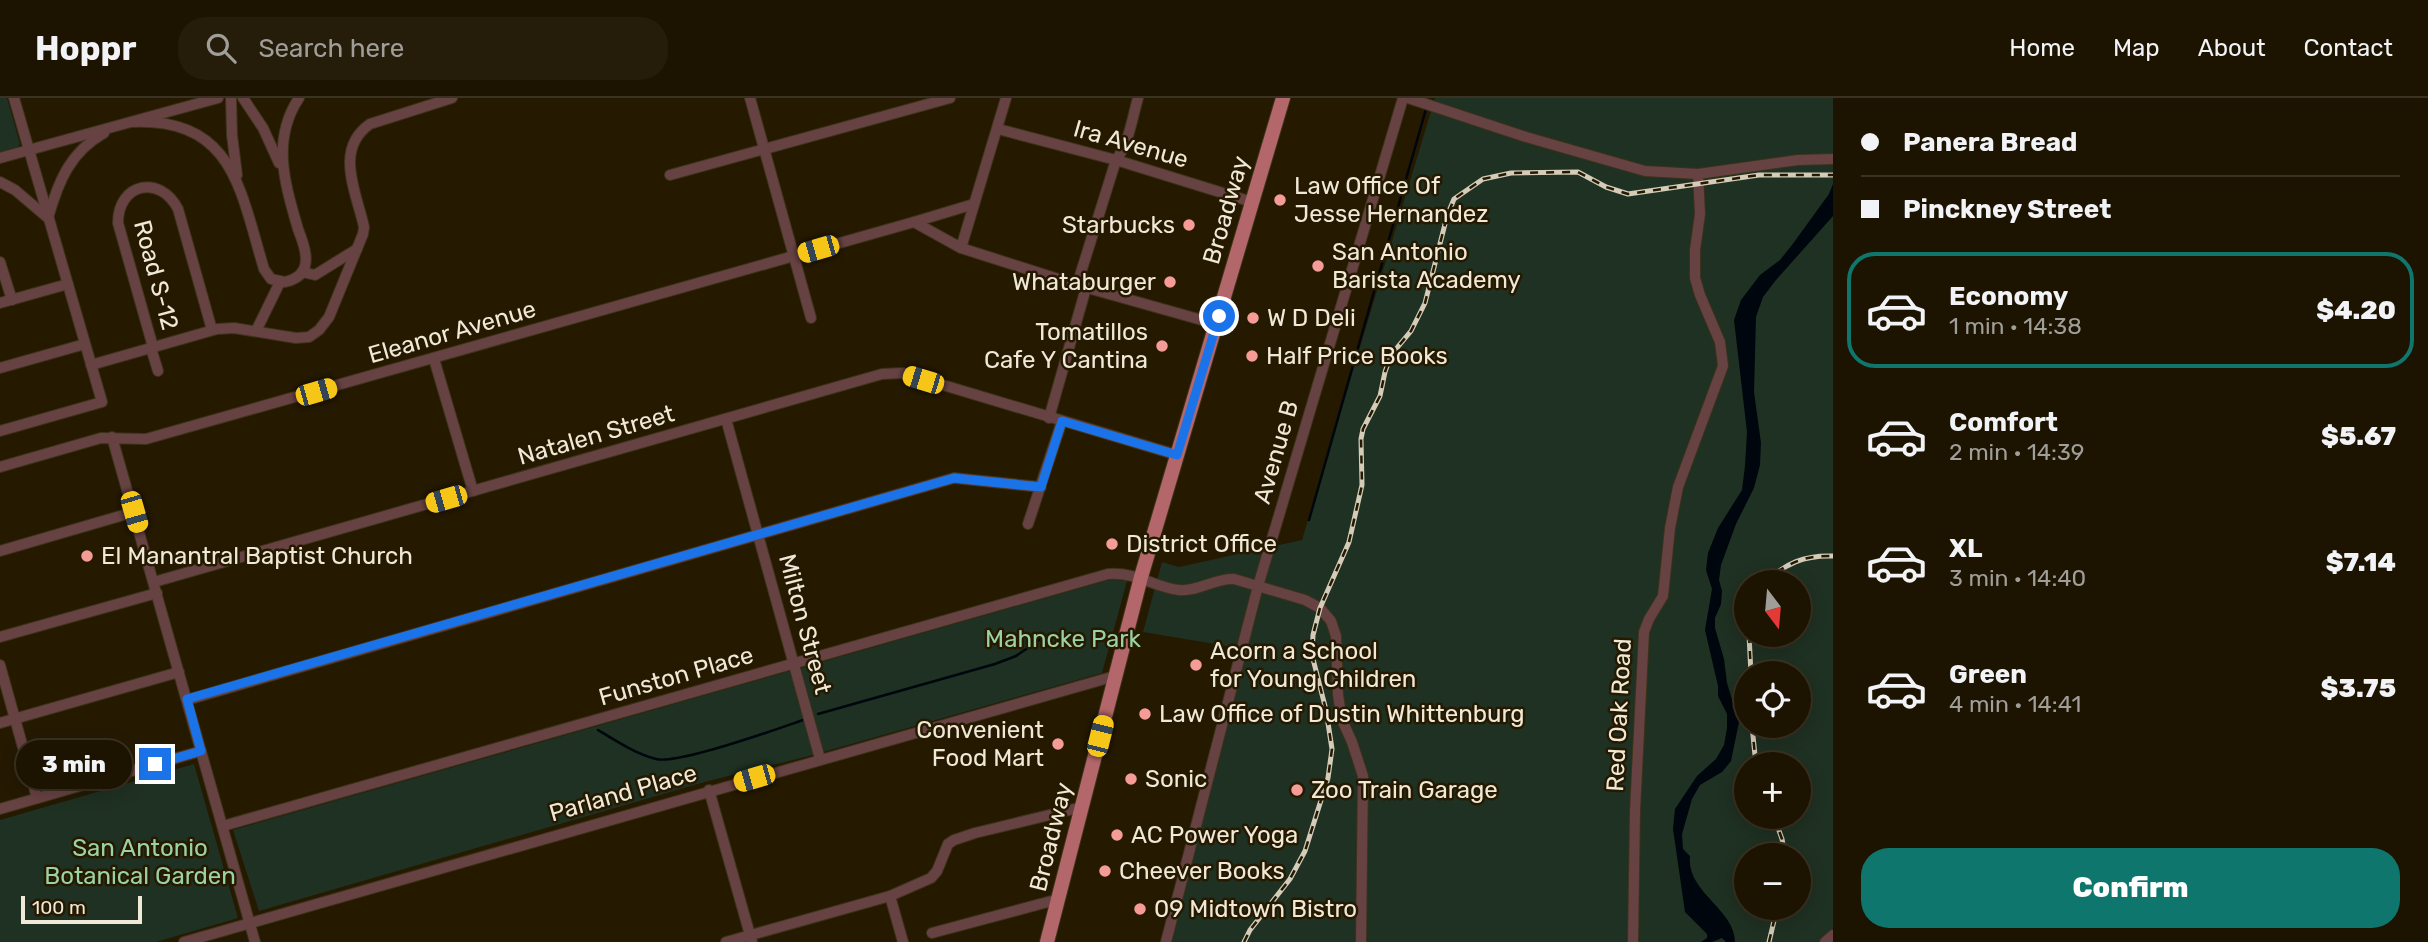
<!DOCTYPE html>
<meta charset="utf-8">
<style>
body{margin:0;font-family:Rubik,sans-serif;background:#251c0a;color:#f1f3f6;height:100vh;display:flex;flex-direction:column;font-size:26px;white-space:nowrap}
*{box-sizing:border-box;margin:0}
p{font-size:23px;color:#a09e99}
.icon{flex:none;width:38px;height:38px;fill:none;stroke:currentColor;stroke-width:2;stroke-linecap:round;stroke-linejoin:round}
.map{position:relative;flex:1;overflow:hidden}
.side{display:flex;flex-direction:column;background:#1c1300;width:595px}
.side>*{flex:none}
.hud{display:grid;align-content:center;height:154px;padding:0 28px;background:#1c1300}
.needle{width:46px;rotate:164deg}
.controls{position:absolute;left:1734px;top:472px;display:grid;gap:14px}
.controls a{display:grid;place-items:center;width:77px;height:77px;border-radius:50%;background:#1c1300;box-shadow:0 4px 18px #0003,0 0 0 2px #3a3222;font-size:35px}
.scale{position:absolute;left:21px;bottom:18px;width:121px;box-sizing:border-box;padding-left:7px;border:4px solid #f0e9d7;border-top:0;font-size:19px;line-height:24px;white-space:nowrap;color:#f0e9d7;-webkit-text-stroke:5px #251900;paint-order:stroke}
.end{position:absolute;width:32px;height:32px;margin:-16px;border:9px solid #1a73e8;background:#fff;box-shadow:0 0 0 4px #fff}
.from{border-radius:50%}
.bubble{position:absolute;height:49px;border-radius:24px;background:#1c1300;box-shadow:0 4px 18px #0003,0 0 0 2px #3a3222;font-size:23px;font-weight:800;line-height:49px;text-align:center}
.car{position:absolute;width:21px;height:42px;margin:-21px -10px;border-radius:9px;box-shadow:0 0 5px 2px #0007;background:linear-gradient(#f5c518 24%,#345 0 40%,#f5c518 0 76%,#345 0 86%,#f5c518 0)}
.hud b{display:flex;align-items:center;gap:24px;height:66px;font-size:26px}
.hud b+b{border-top:2px solid #3a3222}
.hud i{width:18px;height:18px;background:#f1f3f6}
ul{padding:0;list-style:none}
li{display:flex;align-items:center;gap:21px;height:116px;margin:0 14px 10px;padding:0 14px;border:4px solid transparent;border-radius:28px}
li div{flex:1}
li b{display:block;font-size:26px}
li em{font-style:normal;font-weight:800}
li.selected{border-color:#0f766e}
li>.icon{width:63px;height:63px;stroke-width:1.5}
.cta{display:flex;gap:14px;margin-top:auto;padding:14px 28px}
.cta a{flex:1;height:80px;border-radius:28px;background:#0f766e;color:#fff;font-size:28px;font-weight:800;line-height:80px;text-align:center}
header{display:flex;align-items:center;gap:42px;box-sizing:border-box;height:98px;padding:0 35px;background:#1c1300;border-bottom:2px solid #3a3222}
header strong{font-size:33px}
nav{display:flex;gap:38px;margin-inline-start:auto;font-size:24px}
.search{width:490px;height:63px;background:#251c0a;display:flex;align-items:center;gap:18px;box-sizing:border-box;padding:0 24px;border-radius:28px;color:#a09e99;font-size:26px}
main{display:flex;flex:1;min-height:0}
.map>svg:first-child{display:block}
.green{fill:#1f3122;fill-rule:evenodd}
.water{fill:#00060d}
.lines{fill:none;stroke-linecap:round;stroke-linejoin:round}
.stream{stroke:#00060d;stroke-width:2.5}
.minor-casing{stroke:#3d321a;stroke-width:12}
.major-casing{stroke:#3d321a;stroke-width:16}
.minor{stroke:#674243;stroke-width:10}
.major{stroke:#b3676a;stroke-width:14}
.rail-casing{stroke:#d4ccb9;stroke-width:5}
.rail{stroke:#251900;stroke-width:2.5;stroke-dasharray:8;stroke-linecap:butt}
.route{stroke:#1a73e8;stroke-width:9}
.poi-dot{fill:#f59c96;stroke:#251900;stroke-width:2.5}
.labels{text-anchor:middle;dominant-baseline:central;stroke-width:5;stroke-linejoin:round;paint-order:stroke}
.street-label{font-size:24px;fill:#f0e9d7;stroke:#251900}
.poi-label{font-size:24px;fill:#f0e9d7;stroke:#251900;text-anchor:start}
.park-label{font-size:24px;fill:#9bd2a5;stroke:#251900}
</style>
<header>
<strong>Hoppr</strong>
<div class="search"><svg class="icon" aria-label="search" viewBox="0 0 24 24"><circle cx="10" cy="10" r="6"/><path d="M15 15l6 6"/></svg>Search here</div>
<nav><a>Home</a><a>Map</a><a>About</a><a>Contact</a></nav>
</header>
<main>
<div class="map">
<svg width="1833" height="844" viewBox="0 0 1833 844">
<rect width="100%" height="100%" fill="#251900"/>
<g class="green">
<path d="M0,0H7L20,46L15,52L0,56Z"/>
<path d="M1435,0H1833V844H1172L1245,551L1143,534L1162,464L1179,469L1302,442ZM1746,485H1799V537H1746ZM1746,576H1799V628H1746ZM1746,667H1799V719H1746ZM1746,758H1799V810H1746Z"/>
<path d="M1112,481L1127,483L1102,575L809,658L708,683L259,813L233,732Z"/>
<path d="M194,666L238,820L156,844H0V722Z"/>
</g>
<path class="water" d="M1833,86V118L1776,182L1763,199L1756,219L1754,294L1761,345L1760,367L1754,390L1736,426L1721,467L1719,482L1722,493L1721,506L1715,520V530L1724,561L1727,585L1739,624L1731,663L1722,674L1700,687L1692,701L1682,736L1683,751L1690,758C1686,794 1735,811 1735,844H1726L1722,840L1712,844H1701L1707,840V836L1685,814L1673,731L1675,711L1697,678L1716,661L1724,647L1727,630V616L1718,598V588L1705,532L1712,491L1706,472L1708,455L1718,430L1742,392L1745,368L1747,334L1734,222L1741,202L1760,177L1780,162L1792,147L1829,96Z"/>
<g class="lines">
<g class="stream">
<path d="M1309,422L1426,11"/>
<path d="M818,616L995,566L1016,558L1042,540"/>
<path d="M598,632C616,643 636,656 656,661C678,667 777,631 803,622"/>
</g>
<defs>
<g id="minor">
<path d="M231,0L232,37L237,77"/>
<path d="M243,0L263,30L279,65"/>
<path d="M750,0L811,220"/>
<path d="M1408,0L1526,39L1645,73L1698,76L1798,62L1833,61"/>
<path d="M132,24C234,20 240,92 264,171L271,181L285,184C293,182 303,178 305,168C308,156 302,142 298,131C285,86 271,42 299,0"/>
<path d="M998,31L1116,62L1252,104"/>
<path d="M0,60L218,0"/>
<path d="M670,77L950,0"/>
<path d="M0,84L15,92L48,120C58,84 70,54 104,35"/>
<path d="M914,124L974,106"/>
<path d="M961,150L1006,0"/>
<path d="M0,164L12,202"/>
<path d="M302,174L315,177L357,151"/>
<path d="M1077,187L1116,62C1129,45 1132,21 1138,0"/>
<path d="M0,205L68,186"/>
<path d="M256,233L280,184"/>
<path d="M153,249L118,125C118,85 160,76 178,111L212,232"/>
<path d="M151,250L158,273"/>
<path d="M434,261L473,393"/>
<path d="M91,267L217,231L234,230L296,240L309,239L319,232L329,219L363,136L364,129C356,93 334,51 370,26L452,0"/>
<path d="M0,270L85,246"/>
<path d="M1049,320L1086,190"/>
<path d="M726,321L820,661"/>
<path d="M0,333L102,304L14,0"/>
<path d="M112,339L255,844"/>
<path d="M0,369L101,340L146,341L914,124L961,150L1077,187L1216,226"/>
<path d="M1028,426L1062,323"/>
<path d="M0,453L134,414"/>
<path d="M154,484L882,276L903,275L1177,357"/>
<path d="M0,539L157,495"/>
<path d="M0,567L37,700"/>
<path d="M187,602L954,380L1041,389"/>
<path d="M0,625L179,574"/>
<path d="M709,692L752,844"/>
<path d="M0,711L201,653"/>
<path d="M223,728L1108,476C1138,474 1153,489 1179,492C1198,494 1215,480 1234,481L1305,502L1320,510L1331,523L1336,538L1338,597L1342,622L1352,644L1363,678L1361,844"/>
<path d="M890,798L903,844"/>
<path d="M932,835L1059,801"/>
<path d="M184,844L1115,578"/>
<path d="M726,844L890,798L931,780L937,773L948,746L954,742L975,735L1082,709"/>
<path d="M1166,844L1258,488L1403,0"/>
<path d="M1633,844L1635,713L1644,534L1649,521L1663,498L1670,430L1678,389L1723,268L1720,244L1700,197L1695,180V152L1700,116L1698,76"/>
<path d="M1825,844L1833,837"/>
</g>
<path id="major" d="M1047,844L1141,479L1283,0"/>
</defs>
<use href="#minor" class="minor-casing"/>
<use href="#major" class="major-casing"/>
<use href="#minor" class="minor"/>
<use href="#major" class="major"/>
<defs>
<g id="rail">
<path d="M1765,485C1785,465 1805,457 1833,458"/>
<path d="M1749,537L1751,576"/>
<path d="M1752,628L1756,667"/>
<path d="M1774,719L1782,741L1785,758"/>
<path d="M1244,844L1250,832L1290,781L1305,753L1328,680L1332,651L1326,612L1312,557L1313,537L1320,510L1349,444L1362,387L1361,341L1363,331L1380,298L1385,274L1391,257L1411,233L1425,205L1447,118L1454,101L1483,81L1511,75L1578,74L1606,89L1628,96L1759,77H1833"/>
<path d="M1769,844L1777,810"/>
</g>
</defs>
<use href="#rail" class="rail-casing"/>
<use href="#rail" class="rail"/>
</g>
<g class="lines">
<path class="route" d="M155,666L201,653L187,601L954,380L1041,389L1062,323L1177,357L1219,218"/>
</g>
<g class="poi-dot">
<circle cx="1280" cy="102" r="7"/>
<circle cx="1189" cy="127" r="7"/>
<circle cx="1318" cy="168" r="7"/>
<circle cx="1170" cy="184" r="7"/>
<circle cx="1253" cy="220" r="7"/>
<circle cx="1162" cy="248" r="7"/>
<circle cx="1252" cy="258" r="7"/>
<circle cx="1112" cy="446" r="7"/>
<circle cx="87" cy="458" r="7"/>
<circle cx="1196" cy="567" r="7"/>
<circle cx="1145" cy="616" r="7"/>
<circle cx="1058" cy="646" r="7"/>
<circle cx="1131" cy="681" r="7"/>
<circle cx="1297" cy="692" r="7"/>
<circle cx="1117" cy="737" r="7"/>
<circle cx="1105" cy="773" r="7"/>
<circle cx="1140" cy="811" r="7"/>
</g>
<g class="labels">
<g class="street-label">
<text transform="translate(1131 46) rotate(16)">Ira Avenue</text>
<text transform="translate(1226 112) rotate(-74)">Broadway</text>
<text transform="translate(156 177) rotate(75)">Road S-12</text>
<text transform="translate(452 234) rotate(-16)">Eleanor Avenue</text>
<text transform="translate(596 337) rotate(-16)">Natalen Street</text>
<text transform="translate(1276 354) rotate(-74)">Avenue B</text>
<text transform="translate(805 526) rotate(75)">Milton Street</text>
<text transform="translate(676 578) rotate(-16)">Funston Place</text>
<text transform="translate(1619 617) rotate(-87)">Red Oak Road</text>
<text transform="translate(623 695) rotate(-16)">Parland Place</text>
<text transform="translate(1051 739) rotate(-76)">Broadway</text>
</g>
<g class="poi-label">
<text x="1294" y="88">Law Office Of<tspan x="1294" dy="28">Jesse Hernandez</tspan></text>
<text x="1175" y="127" text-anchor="end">Starbucks</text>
<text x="1332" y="154">San Antonio<tspan x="1332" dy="28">Barista Academy</tspan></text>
<text x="1156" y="184" text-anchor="end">Whataburger</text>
<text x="1267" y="220">W D Deli</text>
<text x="1148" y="234" text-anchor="end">Tomatillos<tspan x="1148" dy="28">Cafe Y Cantina</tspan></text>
<text x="1266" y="258">Half Price Books</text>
<text x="1126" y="446">District Office</text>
<text x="101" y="458">El Manantral Baptist Church</text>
<text x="1210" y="553">Acorn a School<tspan x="1210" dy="28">for Young Children</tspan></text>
<text x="1159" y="616">Law Office of Dustin Whittenburg</text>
<text x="1044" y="632" text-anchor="end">Convenient<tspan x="1044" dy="28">Food Mart</tspan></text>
<text x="1145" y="681">Sonic</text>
<text x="1311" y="692">Zoo Train Garage</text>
<text x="1131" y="737">AC Power Yoga</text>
<text x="1119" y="773">Cheever Books</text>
<text x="1154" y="811">09 Midtown Bistro</text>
</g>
<g class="park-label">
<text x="1063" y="541">Mahncke Park</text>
<text x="140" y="750">San Antonio<tspan x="140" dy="28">Botanical Garden</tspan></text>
</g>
</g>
</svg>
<div class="controls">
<a><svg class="needle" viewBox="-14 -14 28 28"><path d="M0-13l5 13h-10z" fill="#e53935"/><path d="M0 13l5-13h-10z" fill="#a09e99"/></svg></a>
<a><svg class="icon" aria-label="locate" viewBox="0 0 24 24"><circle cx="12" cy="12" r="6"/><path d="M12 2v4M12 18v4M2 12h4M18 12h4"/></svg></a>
<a>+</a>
<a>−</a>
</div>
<div class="scale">100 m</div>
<i class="end from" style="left:1219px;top:218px"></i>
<i class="end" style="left:155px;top:666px"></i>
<div class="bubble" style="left:16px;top:642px;width:116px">3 min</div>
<i class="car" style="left:818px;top:151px;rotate:254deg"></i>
<i class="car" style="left:923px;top:282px;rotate:287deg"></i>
<i class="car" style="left:316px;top:294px;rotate:74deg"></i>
<i class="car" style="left:446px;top:401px;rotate:254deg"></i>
<i class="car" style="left:134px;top:414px;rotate:164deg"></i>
<i class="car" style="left:1100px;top:638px;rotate:14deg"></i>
<i class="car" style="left:754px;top:680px;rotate:254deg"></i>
</div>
<section class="side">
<div class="hud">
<b><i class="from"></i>Panera Bread</b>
<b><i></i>Pinckney Street</b>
</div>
<ul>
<li class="selected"><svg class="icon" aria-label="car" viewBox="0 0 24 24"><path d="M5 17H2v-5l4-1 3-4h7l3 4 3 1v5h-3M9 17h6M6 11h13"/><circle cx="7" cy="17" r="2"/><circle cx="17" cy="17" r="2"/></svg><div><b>Economy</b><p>1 min · 14:38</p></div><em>$4.20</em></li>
<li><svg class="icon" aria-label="car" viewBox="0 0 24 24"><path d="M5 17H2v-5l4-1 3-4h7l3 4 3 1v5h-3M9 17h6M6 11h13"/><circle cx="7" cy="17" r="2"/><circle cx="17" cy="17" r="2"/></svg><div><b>Comfort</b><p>2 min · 14:39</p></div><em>$5.67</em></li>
<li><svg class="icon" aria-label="car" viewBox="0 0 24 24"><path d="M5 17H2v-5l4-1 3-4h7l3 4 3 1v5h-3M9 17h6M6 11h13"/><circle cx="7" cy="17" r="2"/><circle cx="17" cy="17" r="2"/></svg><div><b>XL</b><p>3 min · 14:40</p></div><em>$7.14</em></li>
<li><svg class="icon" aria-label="car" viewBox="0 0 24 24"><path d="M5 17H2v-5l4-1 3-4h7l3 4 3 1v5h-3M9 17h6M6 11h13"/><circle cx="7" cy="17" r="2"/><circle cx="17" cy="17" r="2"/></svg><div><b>Green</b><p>4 min · 14:41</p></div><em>$3.75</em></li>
</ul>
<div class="cta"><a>Confirm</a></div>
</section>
</main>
